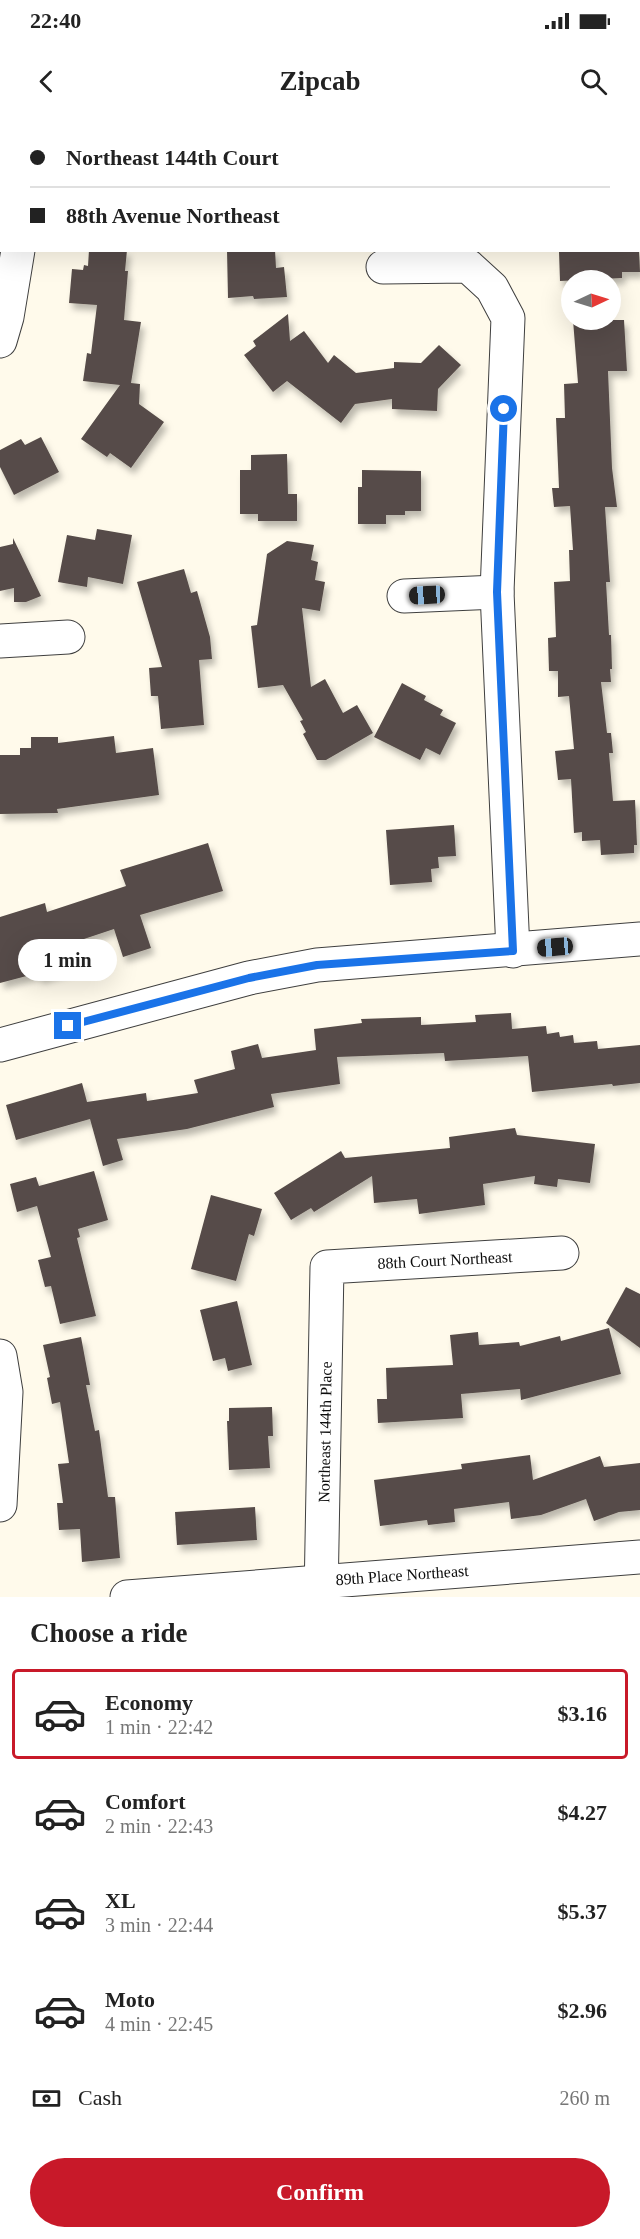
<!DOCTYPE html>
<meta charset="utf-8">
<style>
body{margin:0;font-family:Georgia,serif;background:#f6f6f6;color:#222;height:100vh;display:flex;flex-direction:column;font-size:22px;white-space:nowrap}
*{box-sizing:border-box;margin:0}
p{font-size:20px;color:#767676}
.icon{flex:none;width:33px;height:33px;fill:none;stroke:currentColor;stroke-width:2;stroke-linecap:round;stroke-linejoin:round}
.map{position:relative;height:1477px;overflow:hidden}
.details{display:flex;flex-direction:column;background:#fff;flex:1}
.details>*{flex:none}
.banner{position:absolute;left:0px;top:0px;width:640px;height:132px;box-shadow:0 6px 24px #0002;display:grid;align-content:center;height:132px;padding:0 30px;background:#fff}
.needle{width:39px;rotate:86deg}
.buttons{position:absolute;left:561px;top:150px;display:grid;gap:12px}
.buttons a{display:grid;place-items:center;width:60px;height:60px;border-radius:50%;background:#fff;box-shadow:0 6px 24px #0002;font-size:30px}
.end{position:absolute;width:27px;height:27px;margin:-14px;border:8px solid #1a73e8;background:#fff;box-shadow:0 0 0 3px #fff}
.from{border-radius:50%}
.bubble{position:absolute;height:42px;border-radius:21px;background:#fff;box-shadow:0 6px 24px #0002;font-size:20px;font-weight:700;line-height:42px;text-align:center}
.car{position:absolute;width:18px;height:36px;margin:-18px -9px;border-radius:8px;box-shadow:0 0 4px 2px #0007;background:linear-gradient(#222 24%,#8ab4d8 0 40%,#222 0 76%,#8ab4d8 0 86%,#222 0)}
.banner b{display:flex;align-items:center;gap:21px;height:57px;font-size:22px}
.banner b+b{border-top:2px solid #e0e0e0}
.banner i{width:15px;height:15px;background:#222}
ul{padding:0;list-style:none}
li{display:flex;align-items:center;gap:18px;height:90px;margin:0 12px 9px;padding:0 18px;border:3px solid transparent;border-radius:6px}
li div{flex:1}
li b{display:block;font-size:22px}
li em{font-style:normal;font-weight:700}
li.on{border-color:#c81929}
li>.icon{width:54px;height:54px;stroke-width:1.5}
h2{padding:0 30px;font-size:27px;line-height:72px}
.pay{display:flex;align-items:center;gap:15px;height:66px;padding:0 30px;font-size:22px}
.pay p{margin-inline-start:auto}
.action{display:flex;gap:12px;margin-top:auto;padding:12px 30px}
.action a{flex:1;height:69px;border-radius:36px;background:#c81929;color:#fff;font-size:24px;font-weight:700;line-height:69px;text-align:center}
.status{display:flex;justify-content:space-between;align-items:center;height:42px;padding:0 30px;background:#fff;direction:ltr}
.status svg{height:16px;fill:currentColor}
header{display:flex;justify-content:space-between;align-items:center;height:78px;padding:0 30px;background:#fff;font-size:27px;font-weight:700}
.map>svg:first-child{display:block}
.building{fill:#564c48;filter:url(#shadow)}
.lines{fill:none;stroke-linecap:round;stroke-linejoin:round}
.minor-casing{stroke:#3f3f3f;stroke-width:35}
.minor{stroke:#fff;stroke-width:33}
.route{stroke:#1a73e8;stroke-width:8}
.labels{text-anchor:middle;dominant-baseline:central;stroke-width:6;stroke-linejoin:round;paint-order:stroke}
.street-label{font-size:16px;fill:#0c0c0c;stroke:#fff}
</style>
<div class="status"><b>22:40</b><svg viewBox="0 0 49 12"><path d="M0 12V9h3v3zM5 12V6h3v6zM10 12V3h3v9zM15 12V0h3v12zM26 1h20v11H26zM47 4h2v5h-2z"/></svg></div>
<header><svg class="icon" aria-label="back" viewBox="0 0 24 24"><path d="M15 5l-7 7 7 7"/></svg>Zipcab<svg class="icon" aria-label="search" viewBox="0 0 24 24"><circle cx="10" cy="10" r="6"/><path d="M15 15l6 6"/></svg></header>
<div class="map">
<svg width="640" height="1477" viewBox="0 0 640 1477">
<defs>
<filter id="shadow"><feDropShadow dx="3.5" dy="6" stdDeviation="3" flood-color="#0004"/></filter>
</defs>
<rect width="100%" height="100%" fill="#fffaeb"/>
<g class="building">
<path d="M89,130H127L125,151H128L124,200L141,202L131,263L140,264L139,284L164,302L131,348L110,333L107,337L81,319L120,265L83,261L87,233L91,234L97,185L69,183L72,149L83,150L84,145L88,146Z"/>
<path d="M227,130H275L276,148L284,147L287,177L254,179L253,176L228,178Z"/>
<path d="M639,130L640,152H622V158L560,161L559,132Z"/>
<path d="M288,194L290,221L304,211L328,243L334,235L356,253L394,248V242L421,243L439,225L461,245L438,269L437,291L392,289V279L355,284L341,303L287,261L273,272L244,235L256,226L253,221Z"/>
<path d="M573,200H624L627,251H608L612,348L617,387H605L610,462H606L609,515H611L612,549H610L611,562H601L607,613H611L613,633H609L613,681L635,680L637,725H634V733L601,735L600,720L582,721V712L574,713L571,659L558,660L555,631L574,629L569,576L558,577V551H549L548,518L556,517L554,462L570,461L569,430H573L570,386L554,387L552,368H559L556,298H565L564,264L578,263Z"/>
<path d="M41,317L59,352L14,375L0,347V330L21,319L25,325Z"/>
<path d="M287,334L288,374H297V401H258V394H240V350H251V335Z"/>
<path d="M362,350L421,351V391H405V395H386V404H358V367H362Z"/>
<path d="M97,409L132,415L123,464L88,457L87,467L58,462L67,415L95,420Z"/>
<path d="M13,418L41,476L26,482H14V468L0,471V427L13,424Z"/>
<path d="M287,421L314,425L311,440L318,442L315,460L325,462L320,491L302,488L311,567L325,559L343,593L357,585L373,613L326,640H317L303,614L306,612L300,601L303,600L283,565L258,568L251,506L257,505L267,434Z"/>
<path d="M184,449L191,473L197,471L210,517L212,539L199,540L204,605L161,609L158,576H151L149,548L162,547L137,462Z"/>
<path d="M402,563L426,576L424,580L443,590L440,595L456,603L440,635L426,628L420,640L374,617Z"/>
<path d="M114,616L116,633L153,628L159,675L57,689L58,693L0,694V635H20V628H31V617H58V623Z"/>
<path d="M454,705L456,736L438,737L439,748L431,749L432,762L390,765L386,710Z"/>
<path d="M208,723L223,771L140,795L151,828L123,837L114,809L66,825L73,847L39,858L38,853L0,863V797L45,783L47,792L126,766L120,750Z"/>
<path d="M511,893L512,909L546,906L547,914L559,912L560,917L573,915L574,923L597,921L598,929L640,925V963L613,966L612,964L532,972L528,936L445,941L444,933L337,937L340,964L271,974L274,987L187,1009L117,1019L123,1040L103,1046L90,999L16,1020L6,985L82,963L87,982L146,973L147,981L198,973L194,960L235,949L231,931L258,924L262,938L316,930L314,909L362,903L361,899L421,897V905L476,902L475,895Z"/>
<path d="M515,1008L517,1015L595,1024L590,1063L558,1059L557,1067L534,1064L535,1056L483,1064L485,1085L419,1094L417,1079L374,1083L372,1056L314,1092L311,1088L291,1100L274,1073L341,1031L345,1038L450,1028L449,1017Z"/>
<path d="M94,1051L108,1100L78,1109L80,1117L77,1118L96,1196L60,1204L51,1166L45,1167L38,1140L51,1137L37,1086L17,1092L10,1064L36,1057L39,1066Z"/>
<path d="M211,1075L262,1089L254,1116L249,1114L236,1161L191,1149Z"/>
<path d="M626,1167L640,1174V1228L606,1203Z"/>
<path d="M237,1181L252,1245L228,1251L225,1238L213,1241L200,1190Z"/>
<path d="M609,1208L621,1254L521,1280L520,1269L461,1274L463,1298L378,1303L377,1279H387L386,1248L453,1245L450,1215L478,1212L479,1225L519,1222L520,1226L560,1216L561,1221Z"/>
<path d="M81,1217L90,1265H86L95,1311L99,1310L108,1377H115L120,1438L82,1442L80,1409L59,1410L57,1383H63L58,1344L69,1343L60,1282L52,1284L47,1258L50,1257L43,1225Z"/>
<path d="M272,1287L273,1316H268L270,1348L229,1350L227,1301H229V1288Z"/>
<path d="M530,1335L533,1360L600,1336L604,1347L640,1343V1390L619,1392L594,1401L586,1379L541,1395L511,1399L509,1382L454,1389L455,1402L428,1405L427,1400L380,1406L374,1360L462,1349L461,1344Z"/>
<path d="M255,1387L257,1420L177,1425L175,1392Z"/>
</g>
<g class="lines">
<defs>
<g id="minor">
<path d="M383,147L468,146L492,168L508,198L497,472L513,831"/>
<path d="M0,221L7,197L18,130"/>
<path d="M404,476L497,472"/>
<path d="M0,521L68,517"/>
<path d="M0,925L249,858L317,845L640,819"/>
<path d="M0,1236L6,1272L0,1385"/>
<path d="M127,1477L640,1437"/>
<path d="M321,1477L327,1147L562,1133"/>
</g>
</defs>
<use href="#minor" class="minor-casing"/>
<use href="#minor" class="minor"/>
</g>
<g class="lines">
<path class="route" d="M68,906L249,858L317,845L513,831L497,472L504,289"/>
</g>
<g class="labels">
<g class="street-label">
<text transform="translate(445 1140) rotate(-3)">88th Court Northeast</text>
<text transform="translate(325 1312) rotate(-89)">Northeast 144th Place</text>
<text transform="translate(402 1455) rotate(-4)">89th Place Northeast</text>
</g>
</g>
</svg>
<div class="buttons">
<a><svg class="needle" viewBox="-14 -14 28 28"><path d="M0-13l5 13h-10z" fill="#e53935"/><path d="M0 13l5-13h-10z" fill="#767676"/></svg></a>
</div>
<i class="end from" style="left:504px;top:289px"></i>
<i class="end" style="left:68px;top:906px"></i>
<div class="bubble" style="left:18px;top:819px;width:99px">1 min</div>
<i class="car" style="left:427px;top:475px;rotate:267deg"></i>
<i class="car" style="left:555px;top:827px;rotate:265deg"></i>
<div class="banner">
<b><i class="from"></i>Northeast 144th Court</b>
<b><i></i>88th Avenue Northeast</b>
</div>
</div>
<section class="details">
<h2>Choose a ride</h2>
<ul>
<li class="on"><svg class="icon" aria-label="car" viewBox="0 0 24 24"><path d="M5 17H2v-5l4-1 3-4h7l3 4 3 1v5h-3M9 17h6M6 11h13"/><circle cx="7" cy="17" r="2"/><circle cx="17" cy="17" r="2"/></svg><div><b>Economy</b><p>1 min · 22:42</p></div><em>$3.16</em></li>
<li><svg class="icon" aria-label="car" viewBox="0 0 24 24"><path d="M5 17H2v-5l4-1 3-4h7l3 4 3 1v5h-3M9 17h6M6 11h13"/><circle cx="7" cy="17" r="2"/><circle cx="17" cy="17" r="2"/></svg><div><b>Comfort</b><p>2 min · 22:43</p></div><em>$4.27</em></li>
<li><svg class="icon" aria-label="car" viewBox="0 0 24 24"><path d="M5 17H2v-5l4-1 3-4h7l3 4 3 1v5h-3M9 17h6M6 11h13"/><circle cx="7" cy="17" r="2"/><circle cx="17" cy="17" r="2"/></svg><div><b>XL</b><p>3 min · 22:44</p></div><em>$5.37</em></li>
<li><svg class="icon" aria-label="car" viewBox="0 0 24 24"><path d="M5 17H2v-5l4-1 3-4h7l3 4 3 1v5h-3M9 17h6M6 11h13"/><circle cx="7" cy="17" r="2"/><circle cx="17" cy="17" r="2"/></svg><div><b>Moto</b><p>4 min · 22:45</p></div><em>$2.96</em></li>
</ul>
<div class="pay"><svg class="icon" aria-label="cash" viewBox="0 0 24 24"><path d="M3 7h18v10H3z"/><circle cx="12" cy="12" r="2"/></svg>Cash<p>260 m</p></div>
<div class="action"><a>Confirm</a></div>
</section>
